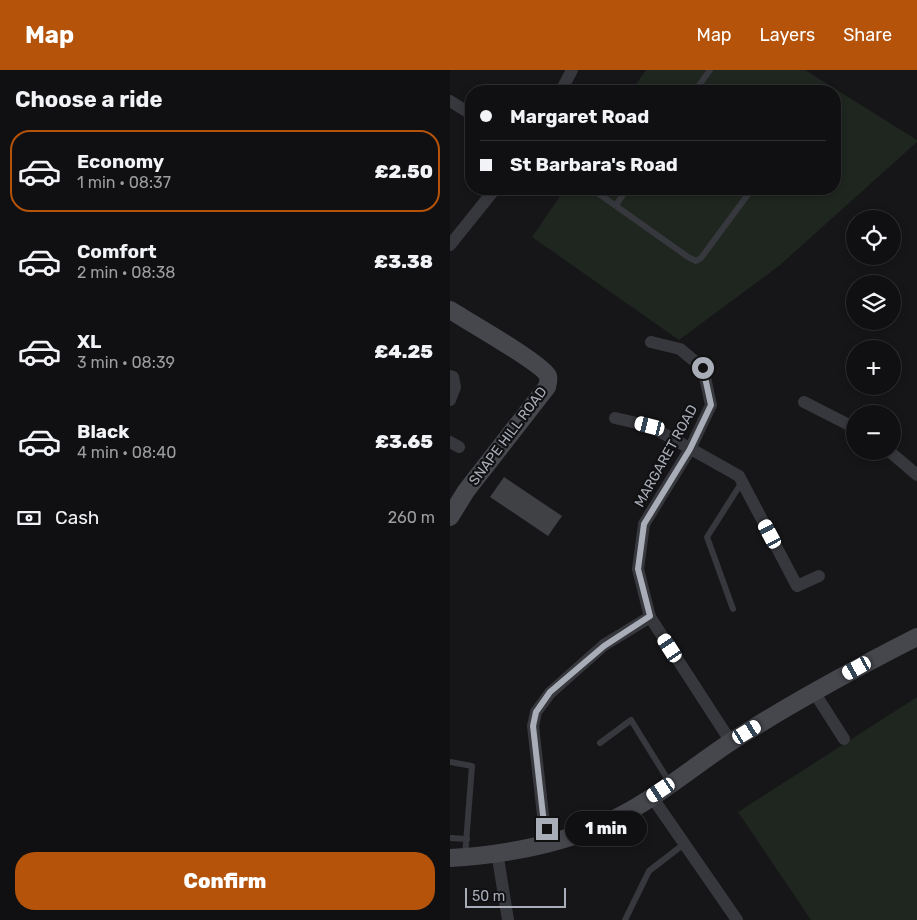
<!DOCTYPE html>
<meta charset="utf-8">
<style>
body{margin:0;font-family:Rubik,sans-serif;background:#19191b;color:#f1f3f6;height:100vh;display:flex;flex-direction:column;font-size:19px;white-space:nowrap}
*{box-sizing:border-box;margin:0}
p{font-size:16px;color:#9c9d9f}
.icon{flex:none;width:28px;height:28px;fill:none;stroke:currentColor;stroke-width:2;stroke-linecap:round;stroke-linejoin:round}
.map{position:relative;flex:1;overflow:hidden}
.sheet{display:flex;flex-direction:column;background:#101012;width:450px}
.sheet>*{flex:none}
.banner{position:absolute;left:15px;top:15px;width:376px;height:110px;border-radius:20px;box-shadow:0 2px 8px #0003,0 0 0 1px #303032;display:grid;align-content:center;height:110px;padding:0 15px;background:#101012}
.fabs{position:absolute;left:396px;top:140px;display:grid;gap:10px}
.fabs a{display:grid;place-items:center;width:55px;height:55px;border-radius:50%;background:#101012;box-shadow:0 2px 8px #0003,0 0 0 1px #303032;font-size:25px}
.scale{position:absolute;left:15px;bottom:12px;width:101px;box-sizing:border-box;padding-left:5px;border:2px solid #a8adb8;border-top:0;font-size:14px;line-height:18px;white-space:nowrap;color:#a8adb8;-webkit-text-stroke:4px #111113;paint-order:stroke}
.end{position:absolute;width:22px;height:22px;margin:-11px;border:6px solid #a8adb8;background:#111;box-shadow:0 0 0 2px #111}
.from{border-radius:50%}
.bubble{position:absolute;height:35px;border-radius:18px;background:#101012;box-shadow:0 2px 8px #0003,0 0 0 1px #303032;font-size:16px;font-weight:800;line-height:35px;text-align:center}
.car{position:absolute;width:15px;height:30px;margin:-15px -8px;border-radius:6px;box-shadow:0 0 4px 1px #0007;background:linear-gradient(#fff 24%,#345 0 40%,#fff 0 76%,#345 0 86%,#fff 0)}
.banner b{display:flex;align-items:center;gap:18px;height:48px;font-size:19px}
.banner b+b{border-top:1px solid #303032}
.banner i{width:12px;height:12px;background:#f1f3f6}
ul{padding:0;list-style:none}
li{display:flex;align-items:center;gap:15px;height:82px;margin:0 10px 8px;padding:0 5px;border:2px solid transparent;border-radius:20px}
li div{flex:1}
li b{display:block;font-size:19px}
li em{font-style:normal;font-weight:800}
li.selected{border-color:#b45309}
li>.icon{width:45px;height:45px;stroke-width:1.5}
h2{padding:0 15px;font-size:22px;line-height:60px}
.pay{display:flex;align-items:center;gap:12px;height:55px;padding:0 15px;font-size:19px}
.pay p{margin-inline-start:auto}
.action{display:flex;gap:10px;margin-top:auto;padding:10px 15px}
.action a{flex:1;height:58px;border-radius:20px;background:#b45309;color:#fff;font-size:20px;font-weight:800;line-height:58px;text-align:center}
header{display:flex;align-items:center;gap:30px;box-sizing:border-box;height:70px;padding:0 25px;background:#b45309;color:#fff}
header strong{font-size:24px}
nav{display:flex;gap:28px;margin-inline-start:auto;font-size:18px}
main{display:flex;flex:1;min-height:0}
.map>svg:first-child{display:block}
.green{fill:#1e261f}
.building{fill:#404145}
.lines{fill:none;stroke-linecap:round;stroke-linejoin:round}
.lane{stroke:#37383d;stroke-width:6}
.street{stroke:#37383d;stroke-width:12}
.secondary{stroke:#45474d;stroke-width:18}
.route{stroke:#a8adb8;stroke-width:6}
.labels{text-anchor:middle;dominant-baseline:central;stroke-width:4.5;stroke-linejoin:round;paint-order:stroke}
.street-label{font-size:14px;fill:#a8adb8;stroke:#111113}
</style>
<header>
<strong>Map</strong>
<nav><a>Map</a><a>Layers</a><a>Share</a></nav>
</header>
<main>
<section class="sheet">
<h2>Choose a ride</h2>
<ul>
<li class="selected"><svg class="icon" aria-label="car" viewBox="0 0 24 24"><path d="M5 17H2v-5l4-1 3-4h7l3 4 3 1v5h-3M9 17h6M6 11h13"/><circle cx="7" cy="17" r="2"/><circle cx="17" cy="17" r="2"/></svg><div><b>Economy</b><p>1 min · 08:37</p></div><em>£2.50</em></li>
<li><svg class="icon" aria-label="car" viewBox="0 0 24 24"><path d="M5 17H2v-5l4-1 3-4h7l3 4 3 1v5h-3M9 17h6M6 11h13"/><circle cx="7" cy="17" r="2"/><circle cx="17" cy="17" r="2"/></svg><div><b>Comfort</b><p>2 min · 08:38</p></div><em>£3.38</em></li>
<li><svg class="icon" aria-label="car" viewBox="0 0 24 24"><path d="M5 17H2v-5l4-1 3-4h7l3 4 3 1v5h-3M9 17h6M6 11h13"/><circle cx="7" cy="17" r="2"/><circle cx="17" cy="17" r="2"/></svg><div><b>XL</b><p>3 min · 08:39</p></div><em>£4.25</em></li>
<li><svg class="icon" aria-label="car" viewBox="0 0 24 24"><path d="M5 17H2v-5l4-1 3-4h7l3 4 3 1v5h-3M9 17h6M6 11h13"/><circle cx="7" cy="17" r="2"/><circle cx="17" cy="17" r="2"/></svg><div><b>Black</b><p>4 min · 08:40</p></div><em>£3.65</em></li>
</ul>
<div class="pay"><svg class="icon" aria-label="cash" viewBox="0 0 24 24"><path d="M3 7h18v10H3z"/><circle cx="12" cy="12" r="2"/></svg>Cash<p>260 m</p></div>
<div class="action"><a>Confirm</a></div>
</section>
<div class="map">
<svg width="467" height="850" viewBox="0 0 467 850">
<rect width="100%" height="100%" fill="#161618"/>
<g class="green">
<path d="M196,0H355L467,70V72L329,196L229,270L82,167L115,119H385V21H181Z"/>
<path d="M467,627V850H361L288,742Z"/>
</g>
<path class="building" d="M54,407L112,446L98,466L40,427Z"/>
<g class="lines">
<g class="lane">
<path d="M245,21L260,0"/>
<path d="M142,119L238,187L246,191L251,188L302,119"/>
<path d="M166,135L177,119"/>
<path d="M283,539L257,467L292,412"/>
<path d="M150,673L181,650L220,713"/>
<path d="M0,692L22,696L15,786"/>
<path d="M0,768L17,769"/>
<path d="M175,850L199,801L234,774"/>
</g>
<g class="street">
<path d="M111,21L122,0"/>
<path d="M0,31L21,44"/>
<path d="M0,175L45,119"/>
<path d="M201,272L230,279L253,298L261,335L240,379L194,454L188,499L200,547L281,672"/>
<path d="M0,306L3,307L5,317L0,330"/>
<path d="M354,332L405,358"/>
<path d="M165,348L200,356L289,406L347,516L369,506"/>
<path d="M0,372L9,377"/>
<path d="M439,381L467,405"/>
<path d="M364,622L394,669"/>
<path d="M202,727L287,850"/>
<path d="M100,773L93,745L83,656L86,642L100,623L154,575L200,547"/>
<path d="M47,782L58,850"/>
</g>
<g class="secondary">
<path d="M0,240C16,250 93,294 98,306C99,310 98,313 97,317L16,421L0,447"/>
<path d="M0,788C55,785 120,773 168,747C209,726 244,696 282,671C342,633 404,599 467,567"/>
</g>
</g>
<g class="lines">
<path class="route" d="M97,759L93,745L83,656L86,642L100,622L154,576L200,546L188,499L194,454L240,379L261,335L253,298"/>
</g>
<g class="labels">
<g class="street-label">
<text transform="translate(58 366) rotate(-53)">SNAPE HILL ROAD</text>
<text transform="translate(216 386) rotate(-61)">MARGARET ROAD</text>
</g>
</g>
</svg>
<div class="fabs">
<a><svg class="icon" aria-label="locate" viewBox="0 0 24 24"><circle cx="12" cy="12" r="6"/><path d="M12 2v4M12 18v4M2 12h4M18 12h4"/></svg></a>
<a><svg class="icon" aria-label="layers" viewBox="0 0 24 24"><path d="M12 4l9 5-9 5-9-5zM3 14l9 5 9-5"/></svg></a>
<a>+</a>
<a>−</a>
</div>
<div class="scale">50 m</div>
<i class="end from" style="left:253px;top:298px"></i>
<i class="end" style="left:97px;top:759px"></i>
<div class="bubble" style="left:115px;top:741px;width:82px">1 min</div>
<i class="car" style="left:200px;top:356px;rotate:284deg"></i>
<i class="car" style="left:320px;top:464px;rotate:332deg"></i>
<i class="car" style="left:220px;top:578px;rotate:327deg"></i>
<i class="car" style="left:407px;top:598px;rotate:241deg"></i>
<i class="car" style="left:297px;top:662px;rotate:59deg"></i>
<i class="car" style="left:211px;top:720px;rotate:236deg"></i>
<div class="banner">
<b><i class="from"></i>Margaret Road</b>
<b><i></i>St Barbara's Road</b>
</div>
</div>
</main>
